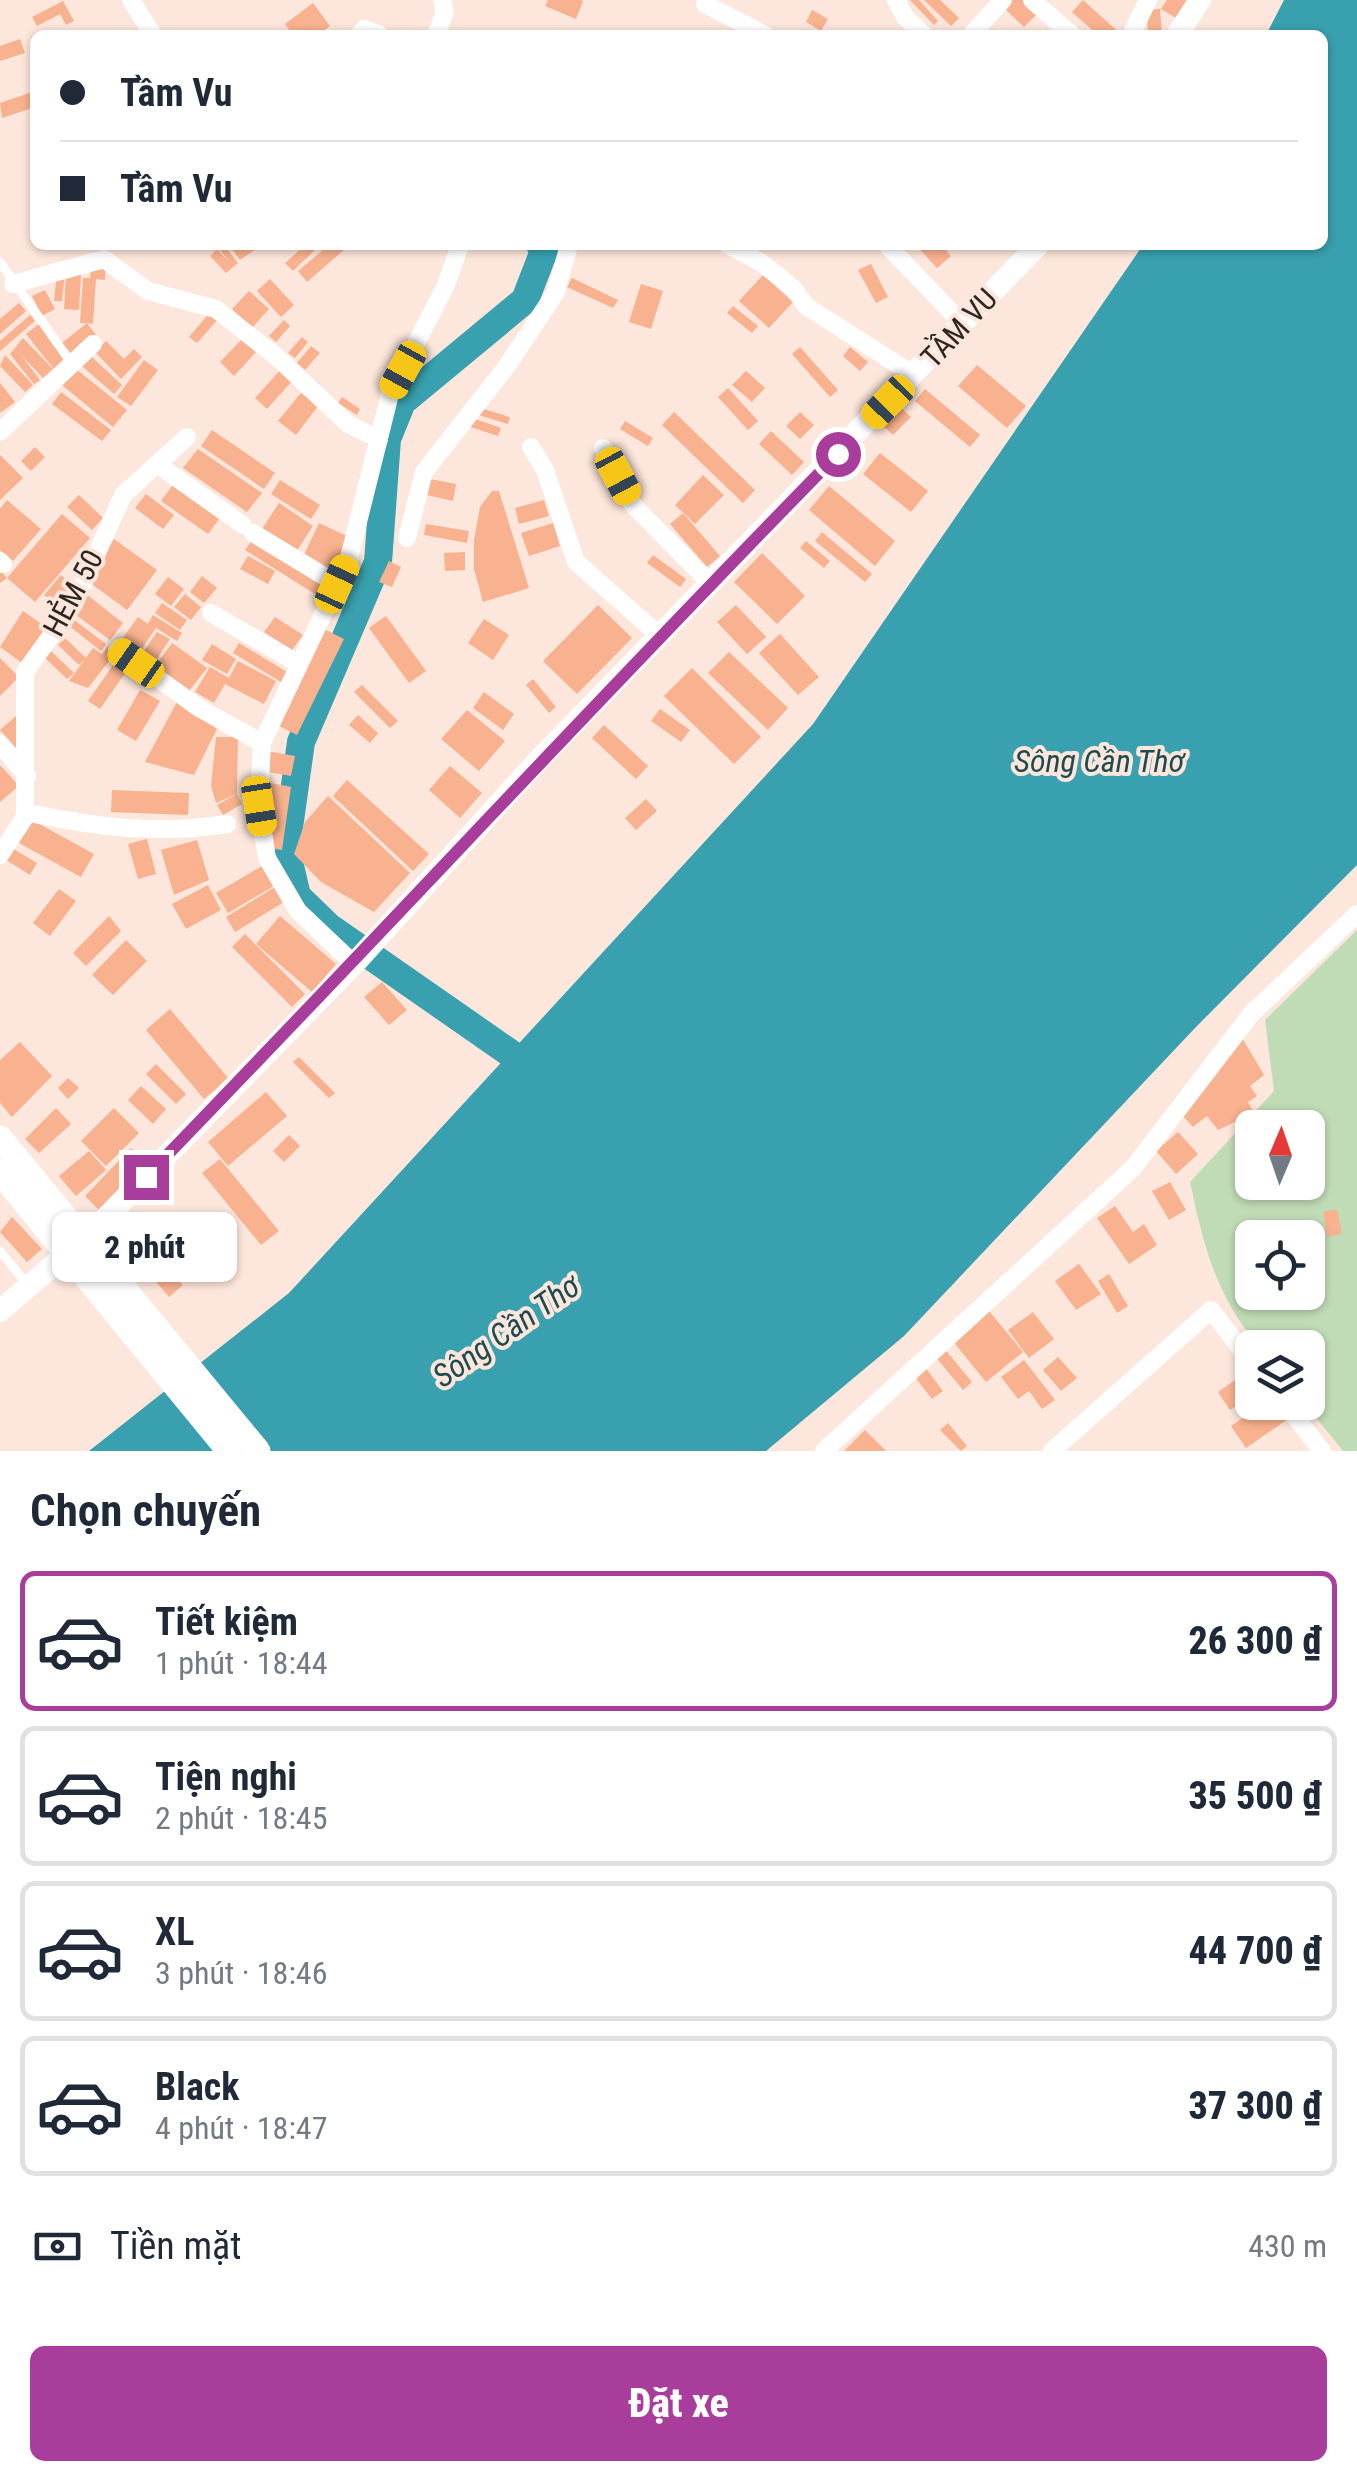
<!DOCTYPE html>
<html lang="vi">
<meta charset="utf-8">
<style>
body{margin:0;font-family:"Roboto Condensed",sans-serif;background:#f2f2f3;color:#1f2937;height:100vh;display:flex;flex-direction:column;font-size:38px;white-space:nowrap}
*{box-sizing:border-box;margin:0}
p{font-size:32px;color:#747a83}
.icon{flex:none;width:55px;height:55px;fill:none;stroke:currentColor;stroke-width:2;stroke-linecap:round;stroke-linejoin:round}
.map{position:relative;height:1451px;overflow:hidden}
.details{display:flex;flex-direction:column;background:#fff;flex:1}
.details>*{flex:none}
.hud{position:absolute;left:30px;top:30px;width:1298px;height:220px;border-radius:15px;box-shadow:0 2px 8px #0004;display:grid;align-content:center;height:220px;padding:0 30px;background:#fff}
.needle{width:65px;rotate:2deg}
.controls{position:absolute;left:1235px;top:1110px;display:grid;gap:20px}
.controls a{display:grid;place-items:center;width:90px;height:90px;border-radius:15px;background:#fff;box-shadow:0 2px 8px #0004;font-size:50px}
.end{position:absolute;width:45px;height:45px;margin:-22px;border:12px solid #a93d9c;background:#fff;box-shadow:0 0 0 5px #fff}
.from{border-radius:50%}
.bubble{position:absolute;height:70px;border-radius:15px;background:#fff;box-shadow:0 2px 8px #0004;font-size:32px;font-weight:800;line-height:70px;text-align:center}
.car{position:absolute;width:30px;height:60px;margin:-30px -15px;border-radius:12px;box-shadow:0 0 8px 2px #0007;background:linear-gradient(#f5c518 24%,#345 0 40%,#f5c518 0 76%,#345 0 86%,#f5c518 0)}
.hud b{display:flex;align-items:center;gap:35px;height:95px;font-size:38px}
.hud b+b{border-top:2px solid #e0e1e3}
.hud i{width:25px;height:25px;background:#1f2937}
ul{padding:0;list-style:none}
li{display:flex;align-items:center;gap:30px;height:140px;margin:0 20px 15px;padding:0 10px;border:5px solid #e0e1e3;border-radius:15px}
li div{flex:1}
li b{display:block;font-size:38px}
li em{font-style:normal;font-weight:800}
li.active{border-color:#a93d9c}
li>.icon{width:90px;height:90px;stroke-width:1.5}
h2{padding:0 30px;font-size:45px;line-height:120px}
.pay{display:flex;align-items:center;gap:25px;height:110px;padding:0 30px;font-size:38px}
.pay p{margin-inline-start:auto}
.cta{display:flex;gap:20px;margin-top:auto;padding:20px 30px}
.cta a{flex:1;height:115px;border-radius:15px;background:#a93d9c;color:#fff;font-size:40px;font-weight:800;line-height:115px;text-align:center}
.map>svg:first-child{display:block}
.green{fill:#c0dcb7;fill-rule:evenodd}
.water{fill:#38a0ae}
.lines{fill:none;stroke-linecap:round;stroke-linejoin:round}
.river{stroke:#38a0ae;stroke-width:28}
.building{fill:#f9b28f}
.service{stroke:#fff;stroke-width:9}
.minor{stroke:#fff;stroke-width:18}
.tertiary{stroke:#fff;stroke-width:22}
.secondary{stroke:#fff;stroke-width:25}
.route{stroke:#a93d9c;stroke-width:12}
.labels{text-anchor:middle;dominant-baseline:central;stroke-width:8;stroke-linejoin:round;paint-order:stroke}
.street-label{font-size:30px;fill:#2e2622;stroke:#fde6db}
.water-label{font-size:32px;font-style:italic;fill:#1d4b51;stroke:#fde6db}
</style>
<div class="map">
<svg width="1357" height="1451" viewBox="0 0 1357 1451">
<rect width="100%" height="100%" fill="#fde6db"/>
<path class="green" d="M1357,930V1451H1343L1304,1403L1308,1402V1348L1259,1347C1216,1295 1204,1248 1190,1182L1274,1091L1265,1020ZM1252,1128H1308V1182H1252ZM1252,1238H1308V1292H1252Z"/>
<path class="water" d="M1284,0H1357V865L1195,1028L904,1336L766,1451H89L289,1293L813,724L1143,245H1322V35H1266Z"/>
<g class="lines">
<path class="river" d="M510,1053L329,927L297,896L286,849L301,742L378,562L387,439L402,402L525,300L544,251L540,245"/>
</g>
<g class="building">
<path d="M548,0H580L583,1L576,19L545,6Z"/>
<path d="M910,0H919L938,21L934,25Z"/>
<path d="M924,0H940L959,18L951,26Z"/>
<path d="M1012,0H1026L1039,12L1024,27L1004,8Z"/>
<path d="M1083,0L1122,35H1098L1072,12Z"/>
<path d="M1167,0H1193L1181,21L1161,9Z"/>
<path d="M63,1L74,21L66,25L60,14L37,26L32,17Z"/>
<path d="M313,3L330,26L318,35H293L285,24Z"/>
<path d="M1160,9L1162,35H1148L1147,10Z"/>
<path d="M812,10L828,19L821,31L806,22Z"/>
<path d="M20,39L25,53L0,61V46Z"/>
<path d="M35,91V107L2,118L0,103Z"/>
<path d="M224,245L238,263L226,273L210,256L217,249L229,262L218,247Z"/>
<path d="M229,245H262L240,260Z"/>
<path d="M305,245L316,249L293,271L285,263Z"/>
<path d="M317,245L345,249L307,282L298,271L322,251Z"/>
<path d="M916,245H941L951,256L937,268Z"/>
<path d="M92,261L106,262L105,280L96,279L93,324L87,323L96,335L72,355L62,343L87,323H80L83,278H90Z"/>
<path d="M871,264L888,297L876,303L858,270Z"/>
<path d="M57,273H65L62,301H54Z"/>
<path d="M66,274L81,275L79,310L64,309Z"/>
<path d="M763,275L793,302L769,328L739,301Z"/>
<path d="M572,278L618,300L613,308L567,287Z"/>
<path d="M270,279L294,305L281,317L257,291Z"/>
<path d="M641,284L663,291L651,329L629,322Z"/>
<path d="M45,290L55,309L42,316L32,296Z"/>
<path d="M249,291L269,309L252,328L232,309Z"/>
<path d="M19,303L26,311L0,334V319Z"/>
<path d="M733,306L758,326L752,333L727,313Z"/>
<path d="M212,310L220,317L197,343L189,337Z"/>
<path d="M30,315L35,321L0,351V341Z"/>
<path d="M284,320L290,326L276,342L269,336Z"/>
<path d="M39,324L70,363L57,373L26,334Z"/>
<path d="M302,337L308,342L295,358L288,353Z"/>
<path d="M23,338L53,369L43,378L21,355L40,380L34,384L10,354Z"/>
<path d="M242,339L256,352L234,376L220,362Z"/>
<path d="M106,341L124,359L134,349L142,357L121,379L95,352Z"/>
<path d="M311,346L320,353L305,370L297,363Z"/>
<path d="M800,347L838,390L830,397L792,354Z"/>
<path d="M850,347L868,362L860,371L843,356Z"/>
<path d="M5,355L33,385L25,392L0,366Z"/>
<path d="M91,356L122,385L114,394L82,366Z"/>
<path d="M144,360L158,370L131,406L117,397Z"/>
<path d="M977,365L1026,406L1007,428L958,386Z"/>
<path d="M283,367L295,378L267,409L255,398Z"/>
<path d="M76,369L127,410L113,427L62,385Z"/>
<path d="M746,371L765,388L752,402L732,385Z"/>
<path d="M0,383L15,402L0,413Z"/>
<path d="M728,388L758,421L748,430L718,397Z"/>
<path d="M925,389L980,435L970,447L915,401Z"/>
<path d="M61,392L111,430L102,441L52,404Z"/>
<path d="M301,393L318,406L296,435L278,421Z"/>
<path d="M342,397L360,409L357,415L338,403Z"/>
<path d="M895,402L911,417L893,435L878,421Z"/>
<path d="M477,407L510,417L508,424L475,414Z"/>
<path d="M674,412L755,490L743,503L662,425Z"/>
<path d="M800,412L814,425L800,439L786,426Z"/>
<path d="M464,415L501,428L498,436L461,424Z"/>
<path d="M625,421L653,438L648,446L620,429Z"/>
<path d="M212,430L275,473L264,489L201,446Z"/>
<path d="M771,431L804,462L792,475L759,444Z"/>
<path d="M35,447L45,457L31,471L21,461Z"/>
<path d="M198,449L262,493L247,512L183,468Z"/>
<path d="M880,453L928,491L911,512L863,474Z"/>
<path d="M0,455L23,478L0,500Z"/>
<path d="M703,475L724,495L695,524L675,505Z"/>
<path d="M430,479L456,484L453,501L427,495Z"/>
<path d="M280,480L320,505L311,519L271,494Z"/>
<path d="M175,482L222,515L208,534L161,501Z"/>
<path d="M829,486L895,541L875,566L809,510Z"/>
<path d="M492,491H499L529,588L483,602L474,569V540L480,507Z"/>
<path d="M146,494L174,515L163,529L135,508Z"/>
<path d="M79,495L103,518L92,530L67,507Z"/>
<path d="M7,500L41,529L13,561L0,550V509Z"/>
<path d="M544,500L549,516L519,524L515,508Z"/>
<path d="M279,503L313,526L296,552L262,529Z"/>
<path d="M683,513L720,556L707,567L670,524Z"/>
<path d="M62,514L90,538L35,602L7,578L0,583V570L7,578Z"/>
<path d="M319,523L349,537L333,571L303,557Z"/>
<path d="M553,523L560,546L529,556L521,533Z"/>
<path d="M426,524L469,531L467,543L424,535Z"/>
<path d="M822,532L872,574L865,582L815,541Z"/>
<path d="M114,539L157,570L127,610L85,579Z"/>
<path d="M252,540L329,589L323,599L245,550Z"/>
<path d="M806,541L830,561L824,568L800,548Z"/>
<path d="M465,552V570L445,571L444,553Z"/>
<path d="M762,553L805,596L777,624L734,582Z"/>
<path d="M653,555L686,579L680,587L647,563Z"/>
<path d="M248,556L275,571L268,584L240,569Z"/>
<path d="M389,561L401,567L392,587L379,582Z"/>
<path d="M61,575L78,589L62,609L44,595Z"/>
<path d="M202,576L217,588L204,603L190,592Z"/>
<path d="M168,577L184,589L171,606L155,594Z"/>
<path d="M86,594L123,623L110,640L72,612Z"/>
<path d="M185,594L201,607L191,620L174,607Z"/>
<path d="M162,603L187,620L180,630L155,613Z"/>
<path d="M598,605L632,638L577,694L543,661Z"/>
<path d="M736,605L766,637L747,654L717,622Z"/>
<path d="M23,611L50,630L25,665L0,647Z"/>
<path d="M153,615L182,633L177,641L156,628L138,654L120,642L138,617L148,624Z"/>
<path d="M69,616L106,644L101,651L64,622Z"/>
<path d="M386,616L426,671L409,683L369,628Z"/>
<path d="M275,617L303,635L292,650L264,632Z"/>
<path d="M484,619L509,635L493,660L468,643Z"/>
<path d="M322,628L344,639L297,735L275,724Z"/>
<path d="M157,632L170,639L153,665L140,657Z"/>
<path d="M780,634L819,677L798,695L759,653Z"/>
<path d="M65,638L86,658L79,665L58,645Z"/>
<path d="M172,643L207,668L189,691L155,666Z"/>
<path d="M239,643L287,672L281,682L233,653Z"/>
<path d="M212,644L236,659L227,674L202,660Z"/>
<path d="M109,645L117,651L88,688L69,681L93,648L102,654Z"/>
<path d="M51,651L74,673L67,679L45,658Z"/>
<path d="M729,652L788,708L768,730L708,673Z"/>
<path d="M0,658L19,677L0,696Z"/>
<path d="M118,658L130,666L100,709L88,701Z"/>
<path d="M238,661L276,681L264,704L225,684L214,703L195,692L210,667L229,678Z"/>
<path d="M692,668L761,737L734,764L664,696Z"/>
<path d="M533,679L556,707L549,713L526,685Z"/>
<path d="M362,685L398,721L390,728L354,692Z"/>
<path d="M140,690L160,701L136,741L117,730Z"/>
<path d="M484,692L514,714L503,730L473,708Z"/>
<path d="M179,698L217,729L194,775L145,762Z"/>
<path d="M660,709L690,730L681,742L651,721Z"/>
<path d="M467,710L505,741L479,771L441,739Z"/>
<path d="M358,715L378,733L370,743L349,725Z"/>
<path d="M16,716L18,750L0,730Z"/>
<path d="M604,725L648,766L636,779L592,738Z"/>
<path d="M216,737H238L237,794L242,804L223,815L217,805L237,794L216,803L211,786Z"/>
<path d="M267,751L295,756L291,776L263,771Z"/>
<path d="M0,765L19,786L0,802Z"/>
<path d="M450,766L482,793L460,818L429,790Z"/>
<path d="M347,780L429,854L413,871L333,796Z"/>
<path d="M266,782L291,787L282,850L270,848Z"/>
<path d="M112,790L189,793L188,815L111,812Z"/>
<path d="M328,796L410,873L374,912L321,882L294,854L305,822Z"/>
<path d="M646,799L657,811L636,830L625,818Z"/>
<path d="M32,820L94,854L81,877L19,843Z"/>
<path d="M147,839L156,874L138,879L128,844Z"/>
<path d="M197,840L209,880L174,895L161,850Z"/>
<path d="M10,847L37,863L30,875L3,858Z"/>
<path d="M262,866L274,886L228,913L216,893Z"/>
<path d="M208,885L221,910L186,929L172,904Z"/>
<path d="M275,887L284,902L235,932L226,917Z"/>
<path d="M59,889L76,901L50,936L33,923Z"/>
<path d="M109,916L121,931L86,966L73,953Z"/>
<path d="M280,916L336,964L312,992L256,944Z"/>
<path d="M245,934L305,994L292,1007L232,947Z"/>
<path d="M126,940L147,961L113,995L92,975Z"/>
<path d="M382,982L407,1010L389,1025L364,997Z"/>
<path d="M170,1009L229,1079L204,1099L146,1030Z"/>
<path d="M1241,1036L1264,1075L1250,1086L1257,1096L1248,1102L1254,1113L1218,1130L1207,1116L1193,1127L1181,1114Z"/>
<path d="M20,1042L52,1076L12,1117L0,1103V1060Z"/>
<path d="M299,1057L335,1093L329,1098L293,1062Z"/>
<path d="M156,1064L186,1094L176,1104L146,1074Z"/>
<path d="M68,1078L79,1088L68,1099L58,1088Z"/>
<path d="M141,1086L166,1109L153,1124L128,1100Z"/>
<path d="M266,1092L287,1116L228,1166L208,1142Z"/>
<path d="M56,1108L71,1124L39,1153L25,1139Z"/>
<path d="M114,1108L139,1133L106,1166L81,1141Z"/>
<path d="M1178,1132L1198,1154L1176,1174L1156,1151Z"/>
<path d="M289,1135L300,1146L284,1162L273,1151Z"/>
<path d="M131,1148L147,1163L101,1212L85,1196Z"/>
<path d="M89,1151L106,1170L76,1196L59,1176Z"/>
<path d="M220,1159L279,1231L261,1245L202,1173Z"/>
<path d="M1170,1182L1186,1210L1169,1220L1152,1191Z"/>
<path d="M1115,1206L1133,1232L1144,1224L1157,1245L1129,1264L1097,1218Z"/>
<path d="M1337,1209L1342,1234L1327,1237L1323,1212Z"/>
<path d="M175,1214L201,1241L185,1255L160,1228Z"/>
<path d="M12,1217L42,1249L27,1262L0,1232Z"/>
<path d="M1079,1264L1101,1294L1076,1310L1055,1281Z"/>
<path d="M165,1265L183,1285L169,1297L152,1277Z"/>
<path d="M1109,1274L1128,1306L1117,1313L1098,1281Z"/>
<path d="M989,1311L1023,1352L986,1382L952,1340Z"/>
<path d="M1033,1312L1054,1339L1029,1358L1008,1330Z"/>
<path d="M943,1347L972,1382L963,1390L934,1355Z"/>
<path d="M1058,1357L1077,1378L1061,1391L1043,1370Z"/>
<path d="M1024,1360L1055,1400L1042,1409L1029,1391L1018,1399L1001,1377Z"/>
<path d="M925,1367L943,1391L932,1399L914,1376Z"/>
<path d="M1238,1378L1250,1397L1230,1410L1218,1392Z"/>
<path d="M1266,1402H1277L1288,1419L1246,1448L1231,1426Z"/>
<path d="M948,1423L967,1446L961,1451L940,1430Z"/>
<path d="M865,1430L886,1451H844Z"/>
</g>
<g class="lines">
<g class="service">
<path d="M0,262L72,364"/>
<path d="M0,1251L27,1284"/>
</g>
<g class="minor">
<path d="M131,0L153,35"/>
<path d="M896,0L905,17L924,35"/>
<path d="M1032,0L1072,35"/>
<path d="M705,4L765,35"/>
<path d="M359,35L364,29L380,35"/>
<path d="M436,35L445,12L442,0"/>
<path d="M971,35L1003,0"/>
<path d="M1131,35L1148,0"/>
<path d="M728,245L762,263L793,288L806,306L914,375"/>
<path d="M887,245L963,324"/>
<path d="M13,284L104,259L148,291L216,309L278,358L348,424L379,439"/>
<path d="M0,432L93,344"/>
<path d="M531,447L545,470L576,562L660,636"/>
<path d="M603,448L633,505L711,584"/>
<path d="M157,464L243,525"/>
<path d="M253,533L337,584"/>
<path d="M407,538L424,472L507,366L556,292L569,245"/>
<path d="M0,561L3,564"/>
<path d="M211,613L299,664"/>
<path d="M117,649L199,708L262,743"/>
<path d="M0,744L27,776"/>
<path d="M25,812C95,827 157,835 227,824"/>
<path d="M0,855L25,817V672L74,604L123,495L187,437"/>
<path d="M354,964L298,911L267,858L259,806L262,743L348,562L390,394L446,285L460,245"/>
<path d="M1284,1402L1322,1451"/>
<path d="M824,1451L1133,1168L1252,1013L1357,914"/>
<path d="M1052,1451L1211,1310L1252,1363"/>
</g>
<g class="tertiary">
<path d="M1177,35L1200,0"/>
<path d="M0,1311L94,1230L354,964L536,763L1038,245"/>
</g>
<g class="secondary">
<path d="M0,1138L258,1451"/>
<path d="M0,1172L229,1451"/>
</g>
</g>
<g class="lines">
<path class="route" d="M146,1177C379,937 604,692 838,454"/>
</g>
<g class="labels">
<g class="street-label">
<text transform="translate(959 328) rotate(-47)">TẦM VU</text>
<text transform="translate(73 593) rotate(-62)">HẺM 50</text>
</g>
<g class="water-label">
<text x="1099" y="761">Sông Cần Thơ</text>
<text transform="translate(506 1331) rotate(-35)">Sông Cần Thơ</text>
</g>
</g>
</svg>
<div class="controls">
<a><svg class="needle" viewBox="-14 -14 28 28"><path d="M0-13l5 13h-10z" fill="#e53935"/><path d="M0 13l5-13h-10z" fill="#747a83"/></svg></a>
<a><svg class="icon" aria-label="locate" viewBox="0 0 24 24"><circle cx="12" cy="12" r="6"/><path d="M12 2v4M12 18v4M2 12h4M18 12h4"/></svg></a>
<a><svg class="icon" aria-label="layers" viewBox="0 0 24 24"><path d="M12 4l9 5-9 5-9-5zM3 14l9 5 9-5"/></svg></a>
</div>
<i class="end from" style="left:838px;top:454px"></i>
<i class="end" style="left:146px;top:1177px"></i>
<div class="bubble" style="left:52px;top:1212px;width:185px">2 phút</div>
<i class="car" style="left:403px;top:370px;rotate:209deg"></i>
<i class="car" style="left:888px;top:402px;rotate:224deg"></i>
<i class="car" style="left:618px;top:476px;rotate:152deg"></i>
<i class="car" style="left:337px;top:584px;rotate:25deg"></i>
<i class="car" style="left:136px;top:663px;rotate:305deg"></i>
<i class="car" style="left:259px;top:806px;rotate:171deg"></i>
<div class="hud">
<b><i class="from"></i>Tầm Vu</b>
<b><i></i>Tầm Vu</b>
</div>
</div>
<section class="details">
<h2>Chọn chuyến</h2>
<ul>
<li class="active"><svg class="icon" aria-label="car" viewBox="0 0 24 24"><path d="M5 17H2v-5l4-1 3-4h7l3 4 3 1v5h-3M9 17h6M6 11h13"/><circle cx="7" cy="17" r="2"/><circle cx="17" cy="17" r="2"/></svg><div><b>Tiết kiệm</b><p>1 phút · 18:44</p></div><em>26 300 ₫</em></li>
<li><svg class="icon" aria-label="car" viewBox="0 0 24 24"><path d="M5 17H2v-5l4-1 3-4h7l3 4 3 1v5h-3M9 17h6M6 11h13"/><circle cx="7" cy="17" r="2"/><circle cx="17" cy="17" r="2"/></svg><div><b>Tiện nghi</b><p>2 phút · 18:45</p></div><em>35 500 ₫</em></li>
<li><svg class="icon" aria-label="car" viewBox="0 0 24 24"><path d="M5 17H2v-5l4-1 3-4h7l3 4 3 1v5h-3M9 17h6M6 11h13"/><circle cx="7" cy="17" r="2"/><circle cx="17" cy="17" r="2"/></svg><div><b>XL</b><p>3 phút · 18:46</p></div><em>44 700 ₫</em></li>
<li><svg class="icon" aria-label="car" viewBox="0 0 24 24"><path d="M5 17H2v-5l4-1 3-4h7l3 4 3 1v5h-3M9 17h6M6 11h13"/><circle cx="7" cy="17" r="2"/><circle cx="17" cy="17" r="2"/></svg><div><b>Black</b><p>4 phút · 18:47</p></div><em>37 300 ₫</em></li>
</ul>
<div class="pay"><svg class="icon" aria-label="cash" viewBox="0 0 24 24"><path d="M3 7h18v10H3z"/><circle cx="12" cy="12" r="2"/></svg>Tiền mặt<p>430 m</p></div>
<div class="cta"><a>Đặt xe</a></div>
</section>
